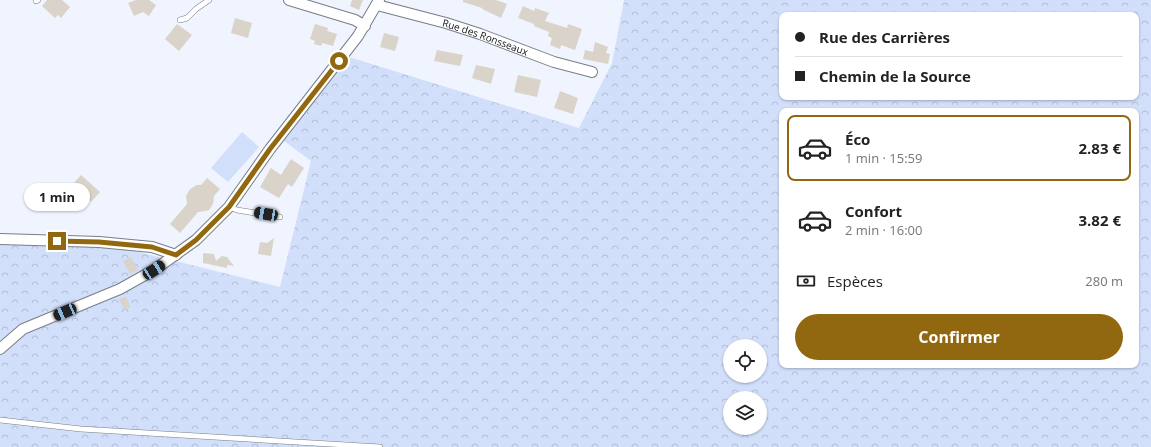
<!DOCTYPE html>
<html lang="fr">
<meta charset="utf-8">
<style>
body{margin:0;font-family:"Open Sans",sans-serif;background:#f2f2f2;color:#222;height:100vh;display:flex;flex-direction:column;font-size:15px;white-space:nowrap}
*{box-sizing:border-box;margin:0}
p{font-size:13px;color:#767676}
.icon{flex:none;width:22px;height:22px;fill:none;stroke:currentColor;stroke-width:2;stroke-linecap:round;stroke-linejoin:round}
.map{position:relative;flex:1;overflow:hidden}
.details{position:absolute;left:779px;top:108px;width:360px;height:260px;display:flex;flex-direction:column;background:#fff;border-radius:8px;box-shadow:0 1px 3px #0004}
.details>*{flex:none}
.guide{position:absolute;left:779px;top:12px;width:360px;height:88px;border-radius:8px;box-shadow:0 1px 3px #0004;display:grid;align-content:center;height:88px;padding:0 16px;background:#fff}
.tools{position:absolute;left:723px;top:339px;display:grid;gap:8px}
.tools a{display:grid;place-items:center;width:44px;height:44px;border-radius:50%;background:#fff;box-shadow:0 1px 3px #0004;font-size:20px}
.end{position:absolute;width:18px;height:18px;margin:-9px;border:5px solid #916810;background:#fff;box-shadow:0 0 0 2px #fff}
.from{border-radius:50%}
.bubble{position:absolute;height:28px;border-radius:14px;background:#fff;box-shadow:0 1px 3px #0004;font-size:13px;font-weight:700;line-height:28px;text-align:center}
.car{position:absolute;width:12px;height:24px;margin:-12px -6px;border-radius:5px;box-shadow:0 0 3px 1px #0007;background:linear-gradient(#222 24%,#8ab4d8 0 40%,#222 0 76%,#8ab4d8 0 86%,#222 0)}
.guide b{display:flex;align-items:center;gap:14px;height:38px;font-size:15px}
.guide b+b{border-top:1px solid #e0e0e0}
.guide i{width:10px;height:10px;background:#222}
ul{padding:7px 0 0;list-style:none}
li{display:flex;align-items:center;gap:12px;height:66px;margin:0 8px 6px;padding:0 8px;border:2px solid transparent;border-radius:8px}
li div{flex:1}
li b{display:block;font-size:15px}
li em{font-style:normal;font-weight:700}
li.active{border-color:#916810}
li>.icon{width:36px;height:36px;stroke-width:1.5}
.pay{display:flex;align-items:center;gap:10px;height:44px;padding:0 16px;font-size:15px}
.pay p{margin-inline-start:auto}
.action{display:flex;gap:8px;margin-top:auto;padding:8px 16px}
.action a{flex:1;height:46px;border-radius:24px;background:#916810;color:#fff;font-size:16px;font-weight:700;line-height:46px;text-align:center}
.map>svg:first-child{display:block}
.forest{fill:url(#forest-crowns);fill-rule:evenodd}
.green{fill:#d2dffb}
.building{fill:#d9d3ca}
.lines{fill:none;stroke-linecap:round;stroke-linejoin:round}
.lane-casing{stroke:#797d86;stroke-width:6}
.street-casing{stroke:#797d86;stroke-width:12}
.lane{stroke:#fff;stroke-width:5}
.street{stroke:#fff;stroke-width:10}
.route{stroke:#916810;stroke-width:5}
.labels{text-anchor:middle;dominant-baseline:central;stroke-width:3;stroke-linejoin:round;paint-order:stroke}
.street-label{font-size:10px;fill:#111316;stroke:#fff}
</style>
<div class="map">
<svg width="1151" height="447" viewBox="0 0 1151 447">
<defs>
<pattern id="forest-crowns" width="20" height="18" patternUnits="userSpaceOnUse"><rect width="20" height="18" fill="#d2dffb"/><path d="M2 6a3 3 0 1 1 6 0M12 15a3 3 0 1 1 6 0" fill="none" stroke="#b3bed6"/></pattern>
</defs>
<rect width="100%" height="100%" fill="#f0f4fe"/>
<path class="forest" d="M624,0H1151V447H0V239L99,242L280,287L311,161L284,141L349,57L579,128L612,63ZM782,15H1136V97H782ZM782,111H1136V365H782ZM730,346H760V376H730ZM730,398H760V428H730Z"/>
<path class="green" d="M242,132L259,147L228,182L211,168Z"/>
<g class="building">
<path d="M47,0H62L70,7L61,18L58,15L55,18L42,6Z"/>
<path d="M136,0H149L156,5L149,16L143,12L134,16L128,3Z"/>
<path d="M352,0H363L359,10L350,6Z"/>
<path d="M463,0H496L507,4L501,18L482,9V8L463,2Z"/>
<path d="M523,6L534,11L535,8L549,13L545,21L567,28L568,24L582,29L575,50L561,45L560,49L550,45L552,38L548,36L549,32L534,26V24L518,18Z"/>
<path d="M235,18L252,23L248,38L231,33Z"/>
<path d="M177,24L192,35L179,51L165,39Z"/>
<path d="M315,24L328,28L327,31L337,34L333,46L322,43L321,46L314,44L315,41L310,39Z"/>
<path d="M384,33L399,37L395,51L380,47Z"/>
<path d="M595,42L608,47L606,53L610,54L608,64L583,59L585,50L593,52Z"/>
<path d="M437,50L463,55L460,66L434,61Z"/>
<path d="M476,65L495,69L491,84L472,78Z"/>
<path d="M518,75L541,80L537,97L514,92Z"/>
<path d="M560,91L578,98L573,114L554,108Z"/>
<path d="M291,159L304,168L292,187L288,184L279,198L260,187L271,168L281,175Z"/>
<path d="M81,175L100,192L91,202L71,186Z"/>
<path d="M207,178L220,189L214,196L213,204L209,210L205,211L198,212L180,233L170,224L187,204L186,196L190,189L197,185H201Z"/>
<path d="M274,238L271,256L258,254L260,242L267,243Z"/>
<path d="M203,253L214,254L216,261L222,256L227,257L234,266L227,265V268L203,263Z"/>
<path d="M131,257L138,270L130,274L123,261Z"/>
<path d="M126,297L130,307L124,310L119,299Z"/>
</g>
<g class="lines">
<defs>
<g id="lane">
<path d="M36,1L38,0"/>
<path d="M180,20L187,18L196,9L209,0"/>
<path d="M229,207L237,210L280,217"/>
<path d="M0,420L81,429L380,447"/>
</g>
<g id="street">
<path d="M289,0L355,20L365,26"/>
<path id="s1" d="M377,5L446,23L480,34L554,62L592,72"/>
<path d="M0,239L99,242L152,247L176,255"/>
<path d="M0,349L23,329L120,289L154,270L196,240L229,207L270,149L358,36L379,0"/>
</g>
</defs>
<use href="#lane" class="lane-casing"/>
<use href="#street" class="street-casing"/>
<use href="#lane" class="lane"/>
<use href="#street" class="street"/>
</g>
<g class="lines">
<path class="route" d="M57,241L99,242L152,247L176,255L196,240L229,207L270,149L339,61"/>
</g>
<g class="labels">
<g class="street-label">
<text stroke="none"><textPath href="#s1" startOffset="113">Rue des Ronsseaux</textPath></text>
</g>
</g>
</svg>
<div class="tools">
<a><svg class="icon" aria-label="locate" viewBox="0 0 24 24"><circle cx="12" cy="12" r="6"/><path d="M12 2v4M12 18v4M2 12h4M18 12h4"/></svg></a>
<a><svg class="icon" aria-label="layers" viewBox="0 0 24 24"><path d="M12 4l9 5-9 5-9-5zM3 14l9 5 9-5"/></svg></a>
</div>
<i class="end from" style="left:339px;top:61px"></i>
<i class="end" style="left:57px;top:241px"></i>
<div class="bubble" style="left:24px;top:183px;width:66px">1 min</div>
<i class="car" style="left:266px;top:214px;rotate:280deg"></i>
<i class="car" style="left:154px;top:270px;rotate:57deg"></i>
<i class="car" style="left:65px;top:312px;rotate:247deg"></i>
<div class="guide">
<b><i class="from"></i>Rue des Carrières</b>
<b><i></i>Chemin de la Source</b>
</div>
<section class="details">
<ul>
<li class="active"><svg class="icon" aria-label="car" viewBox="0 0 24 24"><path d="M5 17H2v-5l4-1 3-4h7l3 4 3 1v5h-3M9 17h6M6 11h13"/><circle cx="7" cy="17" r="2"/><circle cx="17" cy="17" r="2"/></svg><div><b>Éco</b><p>1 min · 15:59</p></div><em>2.83 €</em></li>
<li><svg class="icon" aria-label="car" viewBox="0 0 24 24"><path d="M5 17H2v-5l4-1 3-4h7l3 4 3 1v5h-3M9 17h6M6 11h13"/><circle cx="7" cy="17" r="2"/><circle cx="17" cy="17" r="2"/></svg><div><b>Confort</b><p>2 min · 16:00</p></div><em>3.82 €</em></li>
</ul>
<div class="pay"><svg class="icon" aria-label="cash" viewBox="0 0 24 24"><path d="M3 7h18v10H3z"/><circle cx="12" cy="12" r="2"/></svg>Espèces<p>280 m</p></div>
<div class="action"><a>Confirmer</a></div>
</section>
</div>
